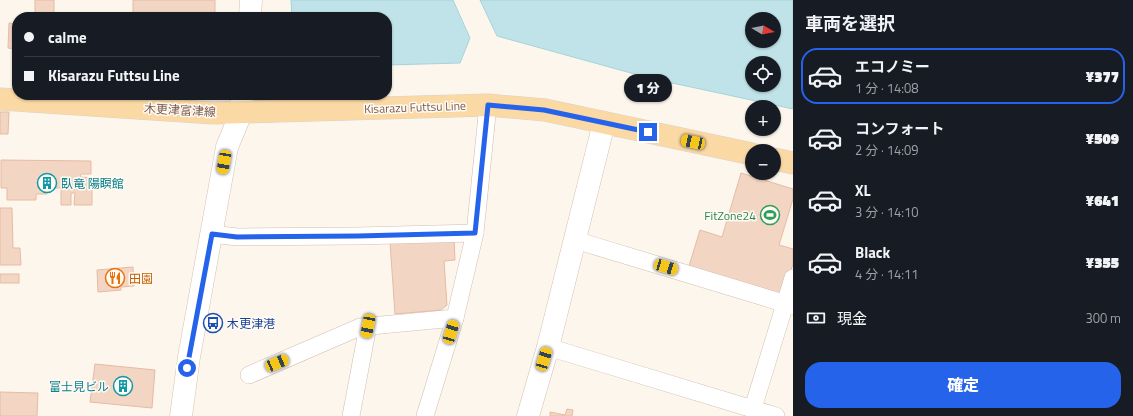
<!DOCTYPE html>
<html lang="ja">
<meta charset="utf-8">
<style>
body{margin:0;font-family:"Titillium Web","Noto Sans JP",sans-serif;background:#20242c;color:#f1f3f6;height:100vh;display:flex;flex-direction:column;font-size:15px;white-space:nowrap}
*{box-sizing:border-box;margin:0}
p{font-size:13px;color:#9ea1a6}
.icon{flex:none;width:22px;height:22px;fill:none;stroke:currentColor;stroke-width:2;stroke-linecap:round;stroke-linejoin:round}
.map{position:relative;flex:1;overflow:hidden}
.panel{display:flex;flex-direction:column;background:#171b24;width:340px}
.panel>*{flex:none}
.hud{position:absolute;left:12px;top:12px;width:380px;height:88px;border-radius:16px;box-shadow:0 1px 3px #0004;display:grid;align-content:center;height:88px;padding:0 12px;background:#171b24}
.needle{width:26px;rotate:100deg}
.tools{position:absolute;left:745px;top:12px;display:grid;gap:8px}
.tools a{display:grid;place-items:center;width:36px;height:36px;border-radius:50%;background:#171b24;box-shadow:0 1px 3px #0004;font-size:20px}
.end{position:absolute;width:18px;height:18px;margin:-9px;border:5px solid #2563eb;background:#fff;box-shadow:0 0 0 2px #fff}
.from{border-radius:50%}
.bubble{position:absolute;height:28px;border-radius:14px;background:#171b24;box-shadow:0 1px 3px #0004;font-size:13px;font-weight:800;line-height:28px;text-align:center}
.car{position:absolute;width:12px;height:24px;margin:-12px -6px;border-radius:5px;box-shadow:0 0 3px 1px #0007;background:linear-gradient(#f5c518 24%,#345 0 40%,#f5c518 0 76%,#345 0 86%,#f5c518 0)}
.hud b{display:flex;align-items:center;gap:14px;height:38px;font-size:15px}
.hud b+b{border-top:1px solid #363941}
.hud i{width:10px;height:10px;background:#f1f3f6}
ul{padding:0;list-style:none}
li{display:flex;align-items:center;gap:12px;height:56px;margin:0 8px 6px;padding:0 4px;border:2px solid transparent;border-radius:16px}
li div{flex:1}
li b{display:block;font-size:15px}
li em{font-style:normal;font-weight:800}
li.on{border-color:#2563eb}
li>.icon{width:36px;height:36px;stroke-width:1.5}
h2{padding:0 12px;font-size:18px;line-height:48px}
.pay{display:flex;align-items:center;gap:10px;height:44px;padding:0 12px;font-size:15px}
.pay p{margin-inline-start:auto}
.action{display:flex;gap:8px;margin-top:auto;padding:8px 12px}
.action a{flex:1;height:46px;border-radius:16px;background:#2563eb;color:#fff;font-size:16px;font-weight:800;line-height:46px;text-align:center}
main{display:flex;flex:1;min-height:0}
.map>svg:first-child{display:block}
.water{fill:#bfe3e8;stroke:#a5d3da;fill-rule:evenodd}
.building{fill:#f3d5c3;stroke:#e6bba3}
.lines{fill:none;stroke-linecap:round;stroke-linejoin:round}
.street-casing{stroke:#d1beb0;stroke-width:18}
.secondary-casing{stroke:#d6c0b0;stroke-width:23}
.primary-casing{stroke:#dad1cd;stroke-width:23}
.street{stroke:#fff;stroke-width:17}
.secondary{stroke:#fff;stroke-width:22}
.primary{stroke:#fbd9a5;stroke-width:22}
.route{stroke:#2563eb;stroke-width:5}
.labels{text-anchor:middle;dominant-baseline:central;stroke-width:3;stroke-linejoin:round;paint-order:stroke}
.street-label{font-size:12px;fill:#7a5c4d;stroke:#fffaf3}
.culture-label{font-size:12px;fill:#0d838f;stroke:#fffaf3;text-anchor:start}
.leisure-label{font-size:12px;fill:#27864d;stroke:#fffaf3;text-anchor:end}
.food-label{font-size:12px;fill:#c56008;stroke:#fffaf3;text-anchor:start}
.transit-label{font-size:12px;fill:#164399;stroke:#fffaf3;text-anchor:start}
</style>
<main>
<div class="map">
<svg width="793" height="416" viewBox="0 0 793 416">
<rect width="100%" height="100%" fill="#fdf6ec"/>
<g class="water">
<path d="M291,0H453L470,38L460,63L387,65V17H292Z"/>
<path d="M480,0H793V109L649,78L497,36ZM752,19H774V41H752ZM752,63H774V85H752Z"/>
</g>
<g class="building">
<rect x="35" y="0" width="19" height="17"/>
<rect x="133" y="0" width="82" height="17"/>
<path d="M9,23L17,24V49L8,48Z"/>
<path d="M0,112H9L8,134H0Z"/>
<path d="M1,160L91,161V174H81L80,177L92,178V205H74L75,193H71V205H61V188H47V194H36V200H7V188H1Z"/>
<path d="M741,173L793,189V199L779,245L793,249V264L783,295L689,266L700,230L722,237Z"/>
<path d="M0,208H12L13,248H20L21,265H0Z"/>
<path d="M454,237L455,260L444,261L447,305L441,310L395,314L390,242Z"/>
<path d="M133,267L134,286L121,287V290L98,292L97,270Z"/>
<rect x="0" y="274" width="19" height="9"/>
<path d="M95,364L155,370L152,408L90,402Z"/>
<path d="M0,392L38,393L37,416H0Z"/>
<path d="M567,409L573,410L572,416H550V412L565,415Z"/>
</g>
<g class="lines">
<defs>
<g id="street">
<path d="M212,234L237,237L357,236L475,233"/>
<path d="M575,240L793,306"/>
<path d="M548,347L776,416"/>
<path d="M249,375L360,327L455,318"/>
<path d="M753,408L793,278"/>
<path d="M351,416L368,326"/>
<path d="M425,416L455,318L475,233L488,105"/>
</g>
<g id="secondary">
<path d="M250,17L251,0"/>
<path d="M181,416L189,357L227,147L241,113L242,95"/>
<path d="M528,416L548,347L604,123"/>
</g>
<g id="primary">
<path d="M0,99L213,113L488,105L545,110L752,154"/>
<path d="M774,159L793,163"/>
</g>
</defs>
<use href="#street" class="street-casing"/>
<use href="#secondary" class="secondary-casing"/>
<use href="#primary" class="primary-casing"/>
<use href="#street" class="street"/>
<use href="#secondary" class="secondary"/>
<use href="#primary" class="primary"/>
</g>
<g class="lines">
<path class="route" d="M187,368L212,234L237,237L358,236L475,233L488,105L544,110L648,132"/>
</g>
<defs>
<symbol id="building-ring" viewBox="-11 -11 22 22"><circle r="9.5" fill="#fffaf3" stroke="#0f9aa8" stroke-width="1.5"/><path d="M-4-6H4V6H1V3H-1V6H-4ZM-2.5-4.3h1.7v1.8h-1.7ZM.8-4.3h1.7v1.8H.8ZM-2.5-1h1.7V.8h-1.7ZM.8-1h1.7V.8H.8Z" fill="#0f9aa8"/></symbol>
<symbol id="stadium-ring" viewBox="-11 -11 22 22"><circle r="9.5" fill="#fffaf3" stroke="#2e9e5b" stroke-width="1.5"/><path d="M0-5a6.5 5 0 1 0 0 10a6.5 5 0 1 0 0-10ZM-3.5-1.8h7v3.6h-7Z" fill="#2e9e5b"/></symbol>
<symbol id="restaurant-ring" viewBox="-11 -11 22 22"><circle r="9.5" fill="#fffaf3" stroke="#e8710a" stroke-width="1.5"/><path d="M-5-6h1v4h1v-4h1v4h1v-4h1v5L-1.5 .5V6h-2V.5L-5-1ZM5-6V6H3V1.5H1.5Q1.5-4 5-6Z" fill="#e8710a"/></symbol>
<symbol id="bus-ring" viewBox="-11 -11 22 22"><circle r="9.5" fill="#fffaf3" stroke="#1a4fb4" stroke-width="1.5"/><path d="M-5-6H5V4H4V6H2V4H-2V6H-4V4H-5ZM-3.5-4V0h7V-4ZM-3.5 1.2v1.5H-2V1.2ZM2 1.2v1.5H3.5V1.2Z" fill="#1a4fb4"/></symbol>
</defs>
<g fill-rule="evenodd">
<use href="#building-ring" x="36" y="172" width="22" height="22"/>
<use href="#stadium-ring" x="759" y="204" width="22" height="22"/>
<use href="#restaurant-ring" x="104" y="267" width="22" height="22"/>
<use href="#bus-ring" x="202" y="312" width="22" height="22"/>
<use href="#building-ring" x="112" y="375" width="22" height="22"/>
</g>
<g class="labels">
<g class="street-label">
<text transform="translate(415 107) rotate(-2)">Kisarazu Futtsu Line</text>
<text transform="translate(180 110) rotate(3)">木更津富津線</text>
</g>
<g class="culture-label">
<text x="61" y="183">臥竜 陽瞑館</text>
<text x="109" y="386" text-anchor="end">富士見ビル</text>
</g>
<g class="leisure-label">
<text x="756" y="215">FitZone24</text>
</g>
<g class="food-label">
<text x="129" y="278">田園</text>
</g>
<g class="transit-label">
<text x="227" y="323">木更津港</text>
</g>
</g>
</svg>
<div class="tools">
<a><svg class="needle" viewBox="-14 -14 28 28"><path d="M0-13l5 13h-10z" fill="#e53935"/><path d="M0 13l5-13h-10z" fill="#9ea1a6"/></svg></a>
<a><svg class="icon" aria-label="locate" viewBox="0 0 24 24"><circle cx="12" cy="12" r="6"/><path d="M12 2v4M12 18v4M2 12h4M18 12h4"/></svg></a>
<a>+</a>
<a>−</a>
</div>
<i class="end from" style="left:187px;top:368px"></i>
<i class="end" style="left:648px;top:132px"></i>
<div class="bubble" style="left:624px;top:74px;width:48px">1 分</div>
<i class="car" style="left:693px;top:142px;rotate:282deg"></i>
<i class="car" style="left:224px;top:162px;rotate:190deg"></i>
<i class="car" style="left:666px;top:267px;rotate:107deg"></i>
<i class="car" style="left:368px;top:326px;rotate:191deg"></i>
<i class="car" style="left:451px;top:332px;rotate:17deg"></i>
<i class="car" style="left:544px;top:359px;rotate:17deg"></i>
<i class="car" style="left:277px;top:363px;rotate:67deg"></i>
<div class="hud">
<b><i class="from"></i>calme</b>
<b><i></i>Kisarazu Futtsu Line</b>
</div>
</div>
<section class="panel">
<h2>車両を選択</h2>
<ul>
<li class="on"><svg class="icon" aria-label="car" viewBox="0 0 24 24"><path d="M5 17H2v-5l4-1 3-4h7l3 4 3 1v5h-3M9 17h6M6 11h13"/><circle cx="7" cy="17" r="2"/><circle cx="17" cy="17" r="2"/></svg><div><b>エコノミー</b><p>1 分 · 14:08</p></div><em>¥377</em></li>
<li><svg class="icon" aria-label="car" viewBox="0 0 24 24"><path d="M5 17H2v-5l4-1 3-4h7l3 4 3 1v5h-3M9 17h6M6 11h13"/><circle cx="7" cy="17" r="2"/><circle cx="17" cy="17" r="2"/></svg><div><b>コンフォート</b><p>2 分 · 14:09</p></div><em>¥509</em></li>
<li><svg class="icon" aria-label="car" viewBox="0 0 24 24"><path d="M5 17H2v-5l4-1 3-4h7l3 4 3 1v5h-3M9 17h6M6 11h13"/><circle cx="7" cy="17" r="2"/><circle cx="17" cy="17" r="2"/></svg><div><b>XL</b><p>3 分 · 14:10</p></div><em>¥641</em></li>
<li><svg class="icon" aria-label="car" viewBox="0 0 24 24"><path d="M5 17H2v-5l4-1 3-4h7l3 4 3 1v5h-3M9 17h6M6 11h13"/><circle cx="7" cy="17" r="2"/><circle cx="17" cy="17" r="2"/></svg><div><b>Black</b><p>4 分 · 14:11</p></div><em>¥355</em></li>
</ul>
<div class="pay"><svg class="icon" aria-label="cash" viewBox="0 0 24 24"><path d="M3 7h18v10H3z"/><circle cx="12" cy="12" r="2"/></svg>現金<p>300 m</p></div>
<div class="action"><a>確定</a></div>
</section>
</main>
